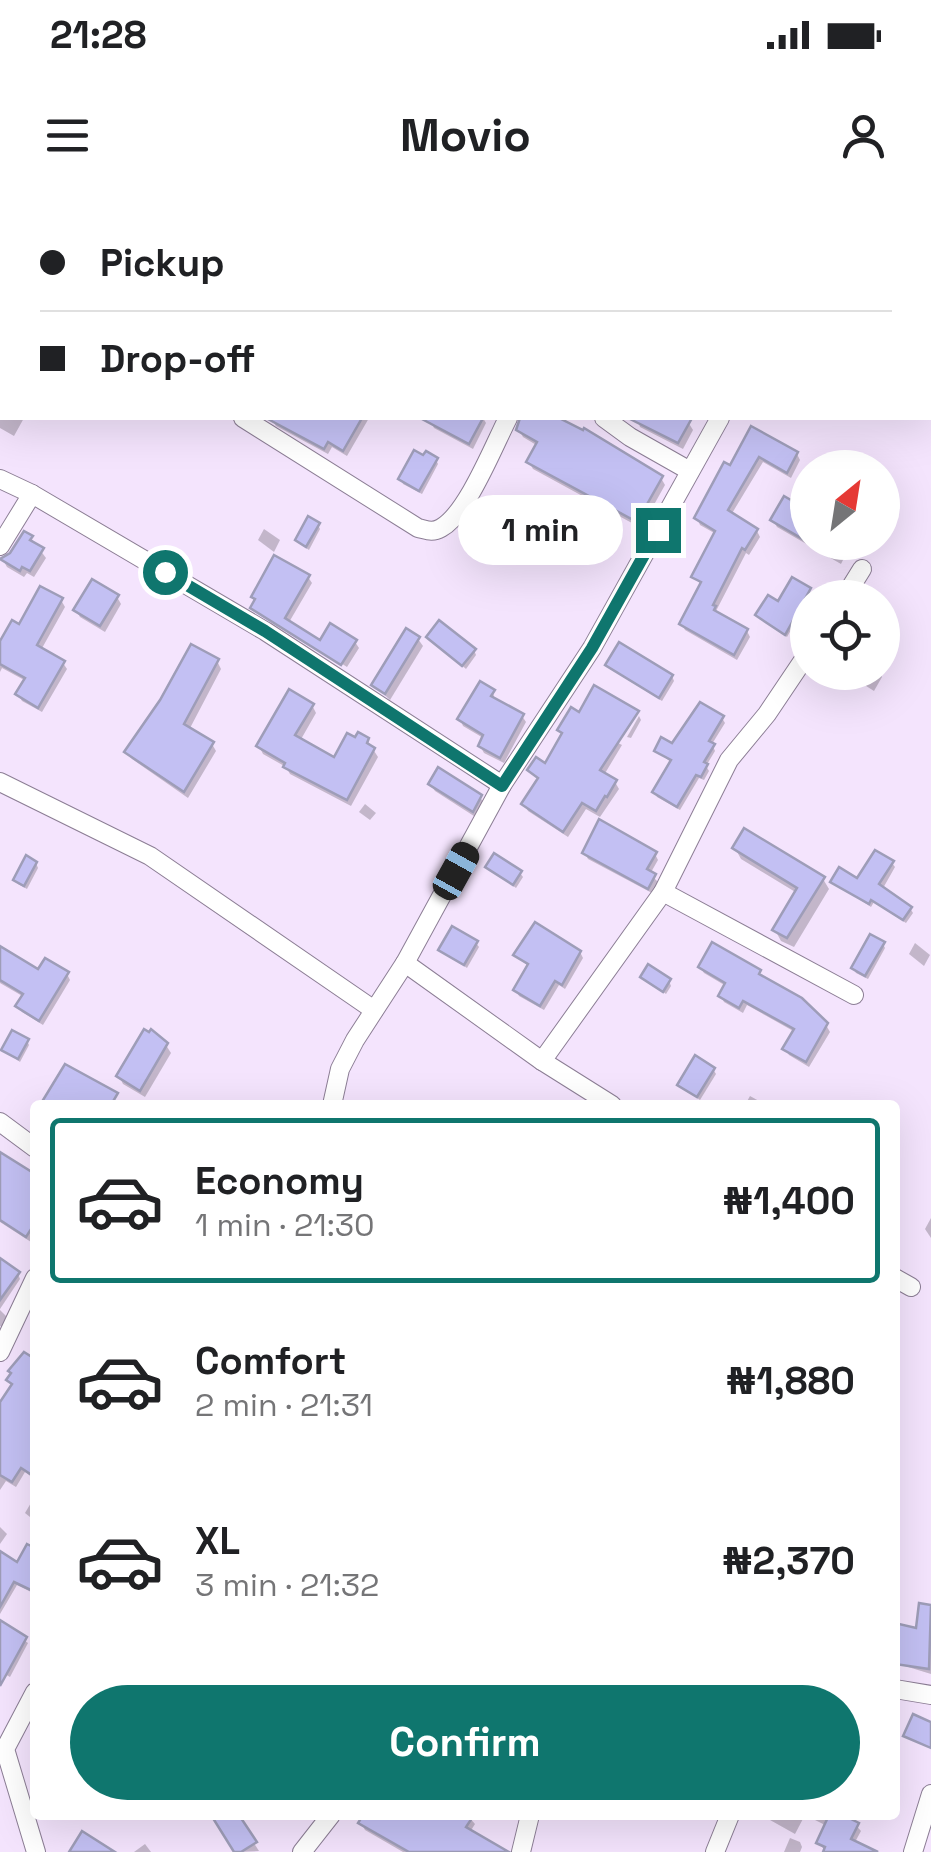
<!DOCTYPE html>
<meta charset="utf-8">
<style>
body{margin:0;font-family:"Space Grotesk",sans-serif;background:#f6f6f6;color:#202124;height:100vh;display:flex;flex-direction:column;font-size:38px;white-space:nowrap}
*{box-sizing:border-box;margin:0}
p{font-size:32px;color:#757577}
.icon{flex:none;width:55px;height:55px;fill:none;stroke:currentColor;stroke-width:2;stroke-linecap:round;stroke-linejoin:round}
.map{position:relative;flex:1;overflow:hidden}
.sheet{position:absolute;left:30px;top:900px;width:870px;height:720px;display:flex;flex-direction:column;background:#fff;border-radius:10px;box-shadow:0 10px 40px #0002}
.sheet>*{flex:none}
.guide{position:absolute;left:0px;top:0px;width:932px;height:220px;box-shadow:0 10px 40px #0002;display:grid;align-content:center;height:220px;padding:0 40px;background:#fff}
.needle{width:65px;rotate:30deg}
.tools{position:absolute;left:790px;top:250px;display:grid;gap:20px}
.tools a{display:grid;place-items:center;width:110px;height:110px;border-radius:50%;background:#fff;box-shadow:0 10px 40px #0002;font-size:50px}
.end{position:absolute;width:45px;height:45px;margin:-22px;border:12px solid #0f766e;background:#fff;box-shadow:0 0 0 5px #fff}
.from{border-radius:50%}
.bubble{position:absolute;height:70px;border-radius:35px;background:#fff;box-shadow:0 10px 40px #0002;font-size:32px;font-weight:700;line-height:70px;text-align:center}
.car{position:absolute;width:30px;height:60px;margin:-30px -15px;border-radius:12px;box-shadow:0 0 8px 2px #0007;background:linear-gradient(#222 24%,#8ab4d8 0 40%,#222 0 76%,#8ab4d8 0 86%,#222 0)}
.guide b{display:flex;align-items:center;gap:35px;height:95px;font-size:38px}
.guide b+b{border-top:2px solid #e0e0e0}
.guide i{width:25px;height:25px;background:#202124}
ul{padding:18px 0 0;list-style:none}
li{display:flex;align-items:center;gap:30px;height:165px;margin:0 20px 15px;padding:0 20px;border:5px solid transparent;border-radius:10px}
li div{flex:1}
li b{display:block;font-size:38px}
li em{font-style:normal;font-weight:700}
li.selected{border-color:#0f766e}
li>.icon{width:90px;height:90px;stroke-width:1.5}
.action{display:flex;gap:20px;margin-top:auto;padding:20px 40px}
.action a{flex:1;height:115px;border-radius:60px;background:#0f766e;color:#fff;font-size:40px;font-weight:700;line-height:115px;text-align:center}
.status{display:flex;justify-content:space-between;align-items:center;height:70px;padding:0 50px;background:#fff;direction:ltr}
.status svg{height:28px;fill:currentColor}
header{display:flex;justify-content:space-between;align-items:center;height:130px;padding:0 40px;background:#fff;font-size:45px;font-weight:700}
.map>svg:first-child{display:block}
.shadow{fill:#0003}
.building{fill:#c3c0f3;stroke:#9e9db8;stroke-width:2.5}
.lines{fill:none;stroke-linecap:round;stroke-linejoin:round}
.street-casing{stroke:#8c7e95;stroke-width:20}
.street{stroke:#fff;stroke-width:18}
.route{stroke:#0f766e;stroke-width:12}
</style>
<div class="status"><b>21:28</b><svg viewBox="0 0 49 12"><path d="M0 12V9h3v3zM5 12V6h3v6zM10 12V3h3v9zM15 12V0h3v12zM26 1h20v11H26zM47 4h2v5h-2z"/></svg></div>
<header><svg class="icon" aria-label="menu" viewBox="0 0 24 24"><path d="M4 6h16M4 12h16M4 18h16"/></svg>Movio<svg class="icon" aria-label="person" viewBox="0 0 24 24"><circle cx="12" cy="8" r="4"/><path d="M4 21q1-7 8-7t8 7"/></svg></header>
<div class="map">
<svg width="931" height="1652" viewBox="0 0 931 1652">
<rect width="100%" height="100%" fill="#f4e4fd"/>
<g class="shadow">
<path d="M421,0H465L467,2H422Z"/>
<path d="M0,24L2,26V69L0,67Z"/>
<path d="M0,201L2,218H24L14,236L0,228Z"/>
<path d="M271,218H369L347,256L332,247L328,254L276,226Z"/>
<path d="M433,218H483L486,223L473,249L434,228L431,222Z"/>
<path d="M521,218H558L661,278L665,285L641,328L533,269L529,262L538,246L523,237L519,230Z"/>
<path d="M637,218H679L688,222L693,230L683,249L640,227Z"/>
<path d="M752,230L797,254L800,260L791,278L763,262L731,315L757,331L760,337L749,355L746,353L716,411L747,431L750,437L737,460L685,430L682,424L702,385L694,377L716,334L700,325L697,318L731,269Z"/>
<path d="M436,260L438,264L422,294L403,284L401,279Z"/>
<path d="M808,313V342H852L841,364L777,327L773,320Z"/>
<path d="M318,325L320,329L309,350L300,344L298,340Z"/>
<path d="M264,329L280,340L274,352L258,340Z"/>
<path d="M31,338L46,358L34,377L27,373L24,377L7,367L3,360Z"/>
<path d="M308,377L312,383L288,424L320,444L355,442L359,448L347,467L255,408L253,397Z"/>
<path d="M809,390L811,394L787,437L758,415Z"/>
<path d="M117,397L121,404L105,432L80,417L76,410Z"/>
<path d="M61,400L65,407L41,450L63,463L67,469L42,512L22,501L18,494L26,481L2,468L0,472V446L20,427Z"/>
<path d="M429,437L474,450L476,455L466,469Z"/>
<path d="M418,439L423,446L390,500L374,485Z"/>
<path d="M217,461L221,469L189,530L212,544L216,551L188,598L132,559L127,552Z"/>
<path d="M608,466L672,476L674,481L662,501Z"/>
<path d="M844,472H880L882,477L874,491Z"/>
<path d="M493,492L495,501L522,516L526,522L504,563L484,553L480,546L485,539L463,526L460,519Z"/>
<path d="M312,505L316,513L300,541L335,560L367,540L378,557L351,606L290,574L286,567L263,554L259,546Z"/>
<path d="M639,516L641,520L631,538L627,537Z"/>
<path d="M722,518L725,523L712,544L715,551L706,566L709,571L704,580L699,578L680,610L657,597L655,592L672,563L657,551L672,547Z"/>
<path d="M618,543L622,545L604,575L615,582L619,589L600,617L586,609L568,637L528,611L524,604L539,581L530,570Z"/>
<path d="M430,584L480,597L485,605L477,618L435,591Z"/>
<path d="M365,604L376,613L370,620L359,612Z"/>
<path d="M735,648L823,679L829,689L794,747L781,741L775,730L797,693L741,659Z"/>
<path d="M585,653L655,654L658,660L650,674L658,682L652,693L588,659Z"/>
<path d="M36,663L38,668L27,689L18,684L16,680Z"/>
<path d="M892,663L895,667L882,690L910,708L913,713L906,723L874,702L871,707L833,682L858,681Z"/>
<path d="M488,667L520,673L523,677L516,688Z"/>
<path d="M476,743L479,747L467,768L441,750Z"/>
<path d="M915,743L930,755L924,766L909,754Z"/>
<path d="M883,744L885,748L868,779L856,773L853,768Z"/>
<path d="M580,752L583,758L565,789L559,785L544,810L519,796L516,790L529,767L516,755Z"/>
<path d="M0,760L39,772L67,774L70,780L43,825L22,812L18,806L24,797L0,783Z"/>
<path d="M700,767L759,772L763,779L826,825L830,832L809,867L789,855L785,849L795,832L747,805L743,813L724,802L721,796L726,786L704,773Z"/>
<path d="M643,777L669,781L671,786L666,794Z"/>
<path d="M162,839L171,853L145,897L123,884L119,876Z"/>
<path d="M27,841L29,845L20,862L4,850Z"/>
<path d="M713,869L716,874L700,900L680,885Z"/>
<path d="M750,896L759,901L761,905H745Z"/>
<path d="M0,955L35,977V1034L31,1042L0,1022Z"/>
<path d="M931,1018V1038L925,1029Z"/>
<path d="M18,1074L20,1079L0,1109V1081Z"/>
<path d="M0,1110L7,1117L2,1127L0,1126Z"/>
<path d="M35,1162V1275L33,1278L25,1272L16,1287L6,1281L0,1290V1207L13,1187L9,1180Z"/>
<path d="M35,1296V1321L25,1313Z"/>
<path d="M0,1327L7,1334L0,1344Z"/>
<path d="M35,1336V1394L17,1385L0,1414V1354L17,1365Z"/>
<path d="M921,1406L931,1407V1474L895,1463V1425L918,1431Z"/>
<path d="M0,1423L28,1443L10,1477L0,1471Z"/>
<path d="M213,1615H236L259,1651L237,1652Z"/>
<path d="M366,1615H467L475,1624L470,1632L487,1652H403L365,1630L361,1623Z"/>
<path d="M761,1615H858L854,1623L861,1631L854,1644L867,1652H826L819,1643L827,1626L805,1615L795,1634Z"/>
<path d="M790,1638L800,1642L802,1647L800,1652H784Z"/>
<path d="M145,1644L151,1652H134Z"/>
</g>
<g class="building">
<path d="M266,218H362L343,251L328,242L324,249Z"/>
<path d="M420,218H483L469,244Z"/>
<path d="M520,218H559L583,230L584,228L663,276L637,322L526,262L537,242L516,230Z"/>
<path d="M628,218H692L678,243Z"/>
<path d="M751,226L798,252L787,273L759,257L728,310L758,329L745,350L742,348L713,405L716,406L714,410L748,429L734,455L679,424L701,382L691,377L715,331L694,318L724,262L730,265Z"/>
<path d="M414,250L423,255L426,251L438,258L419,291L398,279Z"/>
<path d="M784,296L808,310V342L770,320Z"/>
<path d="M308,316L320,323L306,347L295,340Z"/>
<path d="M24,331L33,336L30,340L44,348L30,371L22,367L20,371L0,359L10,353Z"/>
<path d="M274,355L310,375L285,418L320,440L330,423L357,440L341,465L250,408L255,399L251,397Z"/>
<path d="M792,377L811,388L785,435L755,415L768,395L778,401Z"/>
<path d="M92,379L119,395L100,426L73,410Z"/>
<path d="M40,386L63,398L37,445L65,461L38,508L15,494L25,478L0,464V441L12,420L19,424Z"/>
<path d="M439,420L476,449L462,466L426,437Z"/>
<path d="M406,428L420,437L385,494L371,485Z"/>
<path d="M619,442L673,475L659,498L605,465Z"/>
<path d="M191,444L219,459L184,524L214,542L184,592L124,552L160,500Z"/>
<path d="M480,481L495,490L491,496L524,514L500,558L478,546L483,535L457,519Z"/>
<path d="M594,485L639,511L600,570L617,580L607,597L605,596L596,611L582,603L563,632L521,604L538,578L527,570L536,557L545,563L562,533L557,530L571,507L579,512Z"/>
<path d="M289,489L314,504L295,535L334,557L347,533L355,537L358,532L369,538L367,543L375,548L347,600L283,567L285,563L256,546Z"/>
<path d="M700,502L724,516L709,541L715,544L704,562L708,564L701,577L696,575L677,607L652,592L671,560L654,551L661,537L672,543Z"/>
<path d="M438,567L482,595L473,612L428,584Z"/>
<path d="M599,619L657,652L647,669L656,674L648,689L582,653Z"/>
<path d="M744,628L825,677L787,738L772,730L797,688L732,648Z"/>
<path d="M875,650L894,661L879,684L912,707L903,720L871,700L869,704L830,682L839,667L857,678Z"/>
<path d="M494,653L522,671L513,685L485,667Z"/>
<path d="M26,655L37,662L24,686L13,680Z"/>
<path d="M535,722L581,751L562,785L555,781L540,806L513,790L528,764L513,755Z"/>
<path d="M452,726L478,741L464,765L438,750Z"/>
<path d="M870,734L885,742L865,776L851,768Z"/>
<path d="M712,742L761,770L759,774L802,798L828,823L806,862L782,849L794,829L743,801L739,808L718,796L725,783L698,767Z"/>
<path d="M0,746L38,769L45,758L69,772L39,821L15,806L23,794L0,780Z"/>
<path d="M648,764L671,779L663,792L640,777Z"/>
<path d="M144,829L149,832L151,829L168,843L140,891L116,876Z"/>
<path d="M12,830L29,839L18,859L1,850Z"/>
<path d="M695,855L715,868L697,897L677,885Z"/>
<path d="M65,864L118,893L111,905H40Z"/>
<path d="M0,952L35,974V1023L26,1037L0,1020Z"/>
<path d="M0,1058L20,1072L0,1100Z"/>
<path d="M24,1152L35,1159V1277L21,1268L12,1282L0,1275V1202L12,1184L6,1180L11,1173L8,1171Z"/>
<path d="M27,1344L35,1348V1392L14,1382L0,1407V1351L17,1362Z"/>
<path d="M919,1403L931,1405L929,1469L895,1464V1423L916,1428Z"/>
<path d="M0,1420L27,1437L0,1486Z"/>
<path d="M913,1514L931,1522V1548L903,1536Z"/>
<path d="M211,1615H239L257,1642L241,1652H234Z"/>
<path d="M363,1615H474L466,1627L509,1652H409L358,1623Z"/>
<path d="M829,1615H843L859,1623L851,1639L878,1652H823L825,1647L816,1643Z"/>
<path d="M82,1631L115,1652H69Z"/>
</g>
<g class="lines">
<defs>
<g id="street">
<path d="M227,0L231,2"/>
<path d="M287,2L289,0"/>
<path d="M499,2L500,0"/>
<path d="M786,2V0"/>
<path d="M0,87L2,89"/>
<path d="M243,218L418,328C427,330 432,333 441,328C467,314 494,245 508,218"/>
<path d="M604,218L630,237L690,271"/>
<path d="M0,279L32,294L265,431L502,585"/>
<path d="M0,346L32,294"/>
<path d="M844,398L862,369"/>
<path d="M0,582L150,656L374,810"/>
<path d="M663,692L854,795"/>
<path d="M405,763L542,861L612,905"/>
<path d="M542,861L663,692L729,560L767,514L808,453"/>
<path d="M332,905L340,869L355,840L405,763L502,585L592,448L720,218"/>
<path d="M0,922L35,948"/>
<path d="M895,1078L911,1087"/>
<path d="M0,1152L35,1078"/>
<path d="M895,1489L931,1495"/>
<path d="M35,1492L5,1549L36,1652"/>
<path d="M302,1652L331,1615"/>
<path d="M521,1652L530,1615"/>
<path d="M715,1652L730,1615"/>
<path d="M913,1652L931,1594"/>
</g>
</defs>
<use href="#street" class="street-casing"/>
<use href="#street" class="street"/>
</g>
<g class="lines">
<path class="route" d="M165,372L265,431L502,586L592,448L658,330"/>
</g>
</svg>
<div class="tools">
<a><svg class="needle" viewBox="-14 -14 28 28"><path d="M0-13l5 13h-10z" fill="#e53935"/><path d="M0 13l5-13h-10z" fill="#757577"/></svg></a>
<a><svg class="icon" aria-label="locate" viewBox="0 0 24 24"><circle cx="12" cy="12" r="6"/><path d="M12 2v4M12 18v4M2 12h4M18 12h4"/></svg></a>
</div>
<i class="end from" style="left:165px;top:372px"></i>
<i class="end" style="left:658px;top:330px"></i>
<div class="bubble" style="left:458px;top:295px;width:165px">1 min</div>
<i class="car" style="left:456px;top:671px;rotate:29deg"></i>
<div class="guide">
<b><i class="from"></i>Pickup</b>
<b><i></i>Drop-off</b>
</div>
<section class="sheet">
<ul>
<li class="selected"><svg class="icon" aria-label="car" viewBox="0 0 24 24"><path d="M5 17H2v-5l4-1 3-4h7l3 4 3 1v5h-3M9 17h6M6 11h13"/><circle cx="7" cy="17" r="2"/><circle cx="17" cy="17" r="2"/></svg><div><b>Economy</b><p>1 min · 21:30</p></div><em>₦1,400</em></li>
<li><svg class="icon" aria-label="car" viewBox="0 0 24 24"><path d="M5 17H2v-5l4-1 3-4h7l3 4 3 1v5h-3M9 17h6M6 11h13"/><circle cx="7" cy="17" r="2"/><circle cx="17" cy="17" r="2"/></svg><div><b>Comfort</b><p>2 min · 21:31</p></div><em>₦1,880</em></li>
<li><svg class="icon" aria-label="car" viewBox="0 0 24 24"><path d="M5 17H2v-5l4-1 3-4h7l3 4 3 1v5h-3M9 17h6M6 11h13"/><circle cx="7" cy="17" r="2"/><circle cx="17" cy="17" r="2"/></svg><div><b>XL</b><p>3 min · 21:32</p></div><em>₦2,370</em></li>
</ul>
<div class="action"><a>Confirm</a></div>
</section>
</div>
